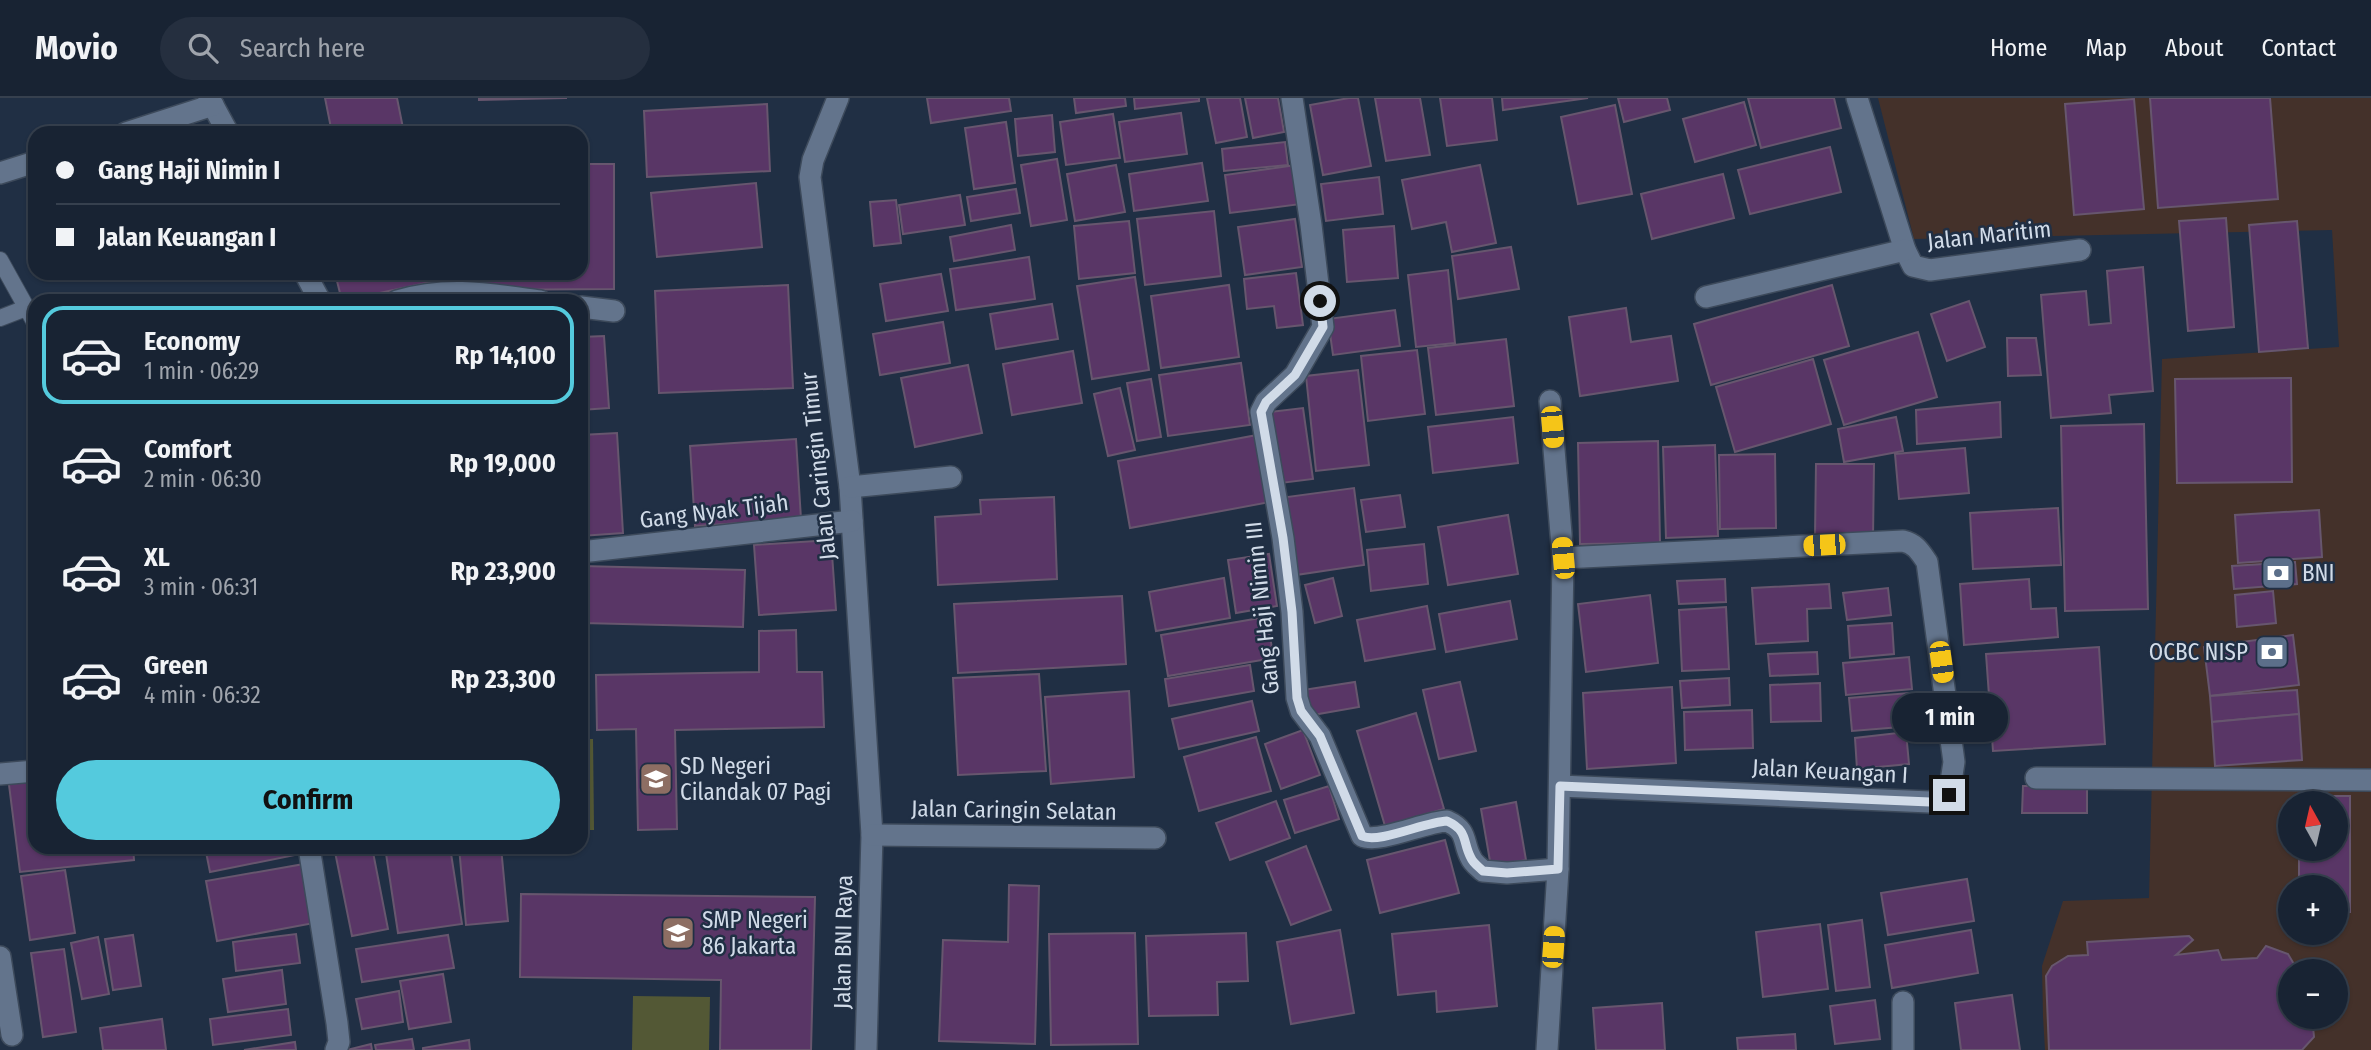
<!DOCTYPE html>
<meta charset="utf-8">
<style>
body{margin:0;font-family:"Fira Sans Condensed",sans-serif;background:#252f3f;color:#f1f3f6;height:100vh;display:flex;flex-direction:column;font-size:26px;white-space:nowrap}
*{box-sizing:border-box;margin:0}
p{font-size:23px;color:#9fa4ac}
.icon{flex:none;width:38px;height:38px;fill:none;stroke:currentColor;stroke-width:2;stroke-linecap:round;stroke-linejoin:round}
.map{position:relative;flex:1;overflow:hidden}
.panel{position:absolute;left:28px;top:196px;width:560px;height:560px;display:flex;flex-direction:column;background:#182333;border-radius:21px;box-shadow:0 2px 5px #0004,0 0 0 2px #36404e}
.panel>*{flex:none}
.hud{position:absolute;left:28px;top:28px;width:560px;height:154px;border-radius:21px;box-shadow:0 2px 5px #0004,0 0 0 2px #36404e;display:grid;align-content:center;height:154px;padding:0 28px;background:#182333}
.needle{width:46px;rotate:352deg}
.tools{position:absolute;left:2278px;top:693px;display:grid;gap:14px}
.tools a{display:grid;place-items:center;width:70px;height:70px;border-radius:50%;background:#182333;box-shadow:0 2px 5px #0004,0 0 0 2px #36404e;font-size:35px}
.end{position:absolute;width:32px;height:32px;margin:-16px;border:9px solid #d1dbe8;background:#111;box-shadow:0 0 0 4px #111}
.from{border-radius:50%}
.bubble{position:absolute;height:49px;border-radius:24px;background:#182333;box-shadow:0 2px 5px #0004,0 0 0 2px #36404e;font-size:23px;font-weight:700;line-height:49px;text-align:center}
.car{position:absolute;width:21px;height:42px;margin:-21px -10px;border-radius:9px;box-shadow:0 0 5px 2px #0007;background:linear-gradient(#f5c518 24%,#345 0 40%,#f5c518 0 76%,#345 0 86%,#f5c518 0)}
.hud b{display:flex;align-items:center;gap:24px;height:66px;font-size:26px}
.hud b+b{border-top:2px solid #36404e}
.hud i{width:18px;height:18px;background:#f1f3f6}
ul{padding:12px 0 0;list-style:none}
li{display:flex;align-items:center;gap:21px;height:98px;margin:0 14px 10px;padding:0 14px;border:4px solid transparent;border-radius:21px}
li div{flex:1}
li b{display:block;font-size:26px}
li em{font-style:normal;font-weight:700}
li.active{border-color:#54cadd}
li>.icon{width:63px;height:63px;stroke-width:1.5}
.button{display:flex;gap:14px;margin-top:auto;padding:14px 28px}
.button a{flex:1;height:80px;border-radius:42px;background:#54cadd;color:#111;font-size:28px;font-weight:700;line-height:80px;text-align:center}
header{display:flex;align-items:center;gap:42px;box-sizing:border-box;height:98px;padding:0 35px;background:#182333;border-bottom:2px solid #36404e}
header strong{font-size:33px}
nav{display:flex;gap:38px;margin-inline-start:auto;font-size:24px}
.search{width:490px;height:63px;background:#252f3f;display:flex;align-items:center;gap:18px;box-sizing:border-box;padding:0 24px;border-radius:38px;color:#9fa4ac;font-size:26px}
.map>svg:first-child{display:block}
.commercial{fill:#44312a;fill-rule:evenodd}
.green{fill:#535835}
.building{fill:#593666;stroke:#67566e;stroke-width:2}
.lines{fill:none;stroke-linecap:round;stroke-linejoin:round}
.service-casing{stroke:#3d4a5b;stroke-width:18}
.minor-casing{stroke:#3d4a5b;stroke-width:24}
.service{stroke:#63748c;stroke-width:16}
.minor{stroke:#63748c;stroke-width:21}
.route{stroke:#d1dbe8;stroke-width:9}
.labels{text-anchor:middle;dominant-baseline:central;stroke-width:5;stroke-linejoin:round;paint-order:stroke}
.street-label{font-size:23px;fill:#d1dbe8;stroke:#202f44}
.poi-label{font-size:23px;fill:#d1dbe8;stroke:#202f44;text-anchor:start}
</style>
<header>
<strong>Movio</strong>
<div class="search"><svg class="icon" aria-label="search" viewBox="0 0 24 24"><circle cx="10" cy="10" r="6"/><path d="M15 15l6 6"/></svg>Search here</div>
<nav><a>Home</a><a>Map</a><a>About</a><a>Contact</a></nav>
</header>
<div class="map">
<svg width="2371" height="952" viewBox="0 0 2371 952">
<rect width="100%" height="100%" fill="#202f44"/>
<path class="commercial" d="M1878,0H2371V952H2045L2043,919L2042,868L2063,803L2149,800L2162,261L2339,249L2332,132L1914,141ZM2291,705H2336V751H2291ZM2291,789H2336V835H2291ZM2291,873H2336V919H2291Z"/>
<g class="green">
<path d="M581,641H593L594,732H581Z"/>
<path d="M633,898L710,899L709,952H632Z"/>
</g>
<g class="building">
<path d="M325,0H397L404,35H332Z"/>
<path d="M479,0H567L479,2Z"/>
<path d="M927,0H1009L1011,13L931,25Z"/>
<path d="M1074,0H1125L1126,8L1076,15Z"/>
<path d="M1134,0H1199V3L1135,11Z"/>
<path d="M1207,0H1240L1247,39L1216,45Z"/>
<path d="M1245,0H1278L1284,34L1253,40Z"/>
<path d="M1349,0H1358L1371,68L1323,77L1310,7Z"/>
<path d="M1375,0H1420L1430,57L1386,63Z"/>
<path d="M1440,0H1492L1497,42L1447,48Z"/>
<path d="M1502,0H1588L1503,12Z"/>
<path d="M1618,0H1667L1670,12L1624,24Z"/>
<path d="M1748,0H1834L1841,30L1761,50Z"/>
<path d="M2150,0H2270L2278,101L2158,110Z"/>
<path d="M2134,1L2144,111L2074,117L2065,6Z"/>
<path d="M1744,4L1756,47L1695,64L1683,21Z"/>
<path d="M767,6L770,73L647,79L644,13Z"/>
<path d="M1615,7L1632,96L1578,106L1561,19Z"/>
<path d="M1181,15L1187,56L1125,64L1119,24Z"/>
<path d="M1113,16L1120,60L1066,67L1060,24Z"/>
<path d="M1052,17L1055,54L1018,58L1015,21Z"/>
<path d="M1006,24L1015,85L974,91L965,30Z"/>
<path d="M1285,44L1288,67L1224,73L1222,51Z"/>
<path d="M1830,49L1841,94L1750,116L1738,72Z"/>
<path d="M1057,61L1067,122L1031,128L1021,67Z"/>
<path d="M1202,65L1208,103L1134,113L1129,76Z"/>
<path d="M581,66H614V191L476,192V175H581Z"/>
<path d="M1116,67L1125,114L1075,123L1067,76Z"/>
<path d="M1296,67L1301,106L1230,115L1225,77Z"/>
<path d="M1480,67L1496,145L1452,154L1446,124L1412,131L1402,82Z"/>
<path d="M1723,76L1734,120L1652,141L1641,96Z"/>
<path d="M1379,79L1383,116L1326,123L1321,86Z"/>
<path d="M756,85L762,149L657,159L651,95Z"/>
<path d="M1016,91L1020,115L971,123L967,99Z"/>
<path d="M960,97L965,127L903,136L899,107Z"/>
<path d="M896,102L901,145L874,148L870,104Z"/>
<path d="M1214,113L1221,178L1145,187L1137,121Z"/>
<path d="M2226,120L2234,229L2188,233L2179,123Z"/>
<path d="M1295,121L1302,169L1245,177L1238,129Z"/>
<path d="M1129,123L1135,175L1079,181L1074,128Z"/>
<path d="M2297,123L2308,250L2259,254L2249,127Z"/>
<path d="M1011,127L1015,152L954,163L950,139Z"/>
<path d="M1394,128L1398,180L1347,184L1343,132Z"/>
<path d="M1511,149L1519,191L1458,201L1452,158Z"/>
<path d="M1029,159L1035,201L956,212L950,171Z"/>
<path d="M2143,169L2153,293L2109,297L2111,315L2051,320L2041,197L2086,193L2089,227L2111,225L2107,173Z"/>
<path d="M1448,172L1455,245L1416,249L1408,177Z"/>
<path d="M335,175H429L431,184L342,203Z"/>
<path d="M1296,175L1303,227L1277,230L1274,208L1247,211L1244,181Z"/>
<path d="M941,176L948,213L886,223L880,186Z"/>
<path d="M1135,179L1149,272L1092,281L1077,188Z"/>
<path d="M788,187L793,290L659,295L655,193Z"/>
<path d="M1229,187L1239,259L1161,270L1151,198Z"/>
<path d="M1832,187L1849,248L1711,287L1694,226Z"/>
<path d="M1969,203L1985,249L1947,263L1931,216Z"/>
<path d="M1052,206L1058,241L996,251L990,216Z"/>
<path d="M1626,210L1631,244L1671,238L1678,283L1580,298L1569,219Z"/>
<path d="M1395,212L1400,248L1333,257L1328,221Z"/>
<path d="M943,224L950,265L880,277L873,236Z"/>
<path d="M1918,234L1937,299L1844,327L1824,262Z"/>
<path d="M604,238L609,310L581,312V239Z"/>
<path d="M2007,240H2036L2041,277L2008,278Z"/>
<path d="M1506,241L1514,308L1436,317L1428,250Z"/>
<path d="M1417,252L1425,316L1368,323L1361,258Z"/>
<path d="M1073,253L1082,305L1012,317L1003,266Z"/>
<path d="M1813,261L1831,326L1735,354L1716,289Z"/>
<path d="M1241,265L1250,327L1168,338L1159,277Z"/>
<path d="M968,267L982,335L915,349L901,280Z"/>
<path d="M1358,272L1369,367L1316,373L1306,278Z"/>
<path d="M2291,280L2292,384L2177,385L2175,281Z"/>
<path d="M1151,281L1161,339L1137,343L1127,285Z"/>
<path d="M1120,290L1135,352L1108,358L1094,296Z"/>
<path d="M2000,304L2001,339L1917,346L1916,312Z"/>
<path d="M1303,310L1313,381L1281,385L1270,314Z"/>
<path d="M1513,319L1518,365L1433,375L1428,329Z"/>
<path d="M1896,319L1903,353L1844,364L1838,331Z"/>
<path d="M2144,326L2148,511L2065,513L2061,328Z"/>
<path d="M617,335L623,435L581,438V337Z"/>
<path d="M1257,337L1270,404L1130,430L1118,363Z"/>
<path d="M796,341L801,421L695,428L690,348Z"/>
<path d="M1658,343L1660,445L1580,446L1578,345Z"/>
<path d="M1715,347L1718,438L1666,440L1663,349Z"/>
<path d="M1965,350L1969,395L1899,401L1895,356Z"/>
<path d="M1775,356L1776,430L1720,431L1719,357Z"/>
<path d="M1816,366H1874L1873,440L1815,439Z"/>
<path d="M1354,390L1364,467L1296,477L1287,399Z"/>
<path d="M1400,397L1405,429L1366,434L1361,402Z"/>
<path d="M1054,399L1057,481L938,487L935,419L981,416L980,402Z"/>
<path d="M2058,410L2061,467L1973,471L1970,415Z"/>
<path d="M2319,412L2322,459L2238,465L2235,417Z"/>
<path d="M1508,417L1518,476L1448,487L1438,429Z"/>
<path d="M831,442L836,512L759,517L754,447Z"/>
<path d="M1424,446L1428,486L1371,493L1367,452Z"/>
<path d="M1269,456L1277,508L1236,515L1228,462Z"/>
<path d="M2295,464L2297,486L2234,491L2232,468Z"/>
<path d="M581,468L745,472L743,529L583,525L581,619Z"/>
<path d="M1224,480L1230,520L1156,533L1149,494Z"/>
<path d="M1333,480L1342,518L1315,525L1305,487Z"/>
<path d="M1725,481L1726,504L1679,506L1677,483Z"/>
<path d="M2029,481L2031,511L2056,510L2058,539L1964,547L1960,486Z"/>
<path d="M1829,486L1831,510L1807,511L1808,543L1756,546L1752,490Z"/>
<path d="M1888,490L1891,517L1847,522L1843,495Z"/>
<path d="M2273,493L2276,525L2237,529L2235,497Z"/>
<path d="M1650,497L1658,565L1586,574L1578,506Z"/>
<path d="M1122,498L1126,566L958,575L954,506Z"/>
<path d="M1510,503L1517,541L1446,554L1439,516Z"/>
<path d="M1427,508L1435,551L1365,563L1357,522Z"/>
<path d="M1726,509L1729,571L1682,573L1679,512Z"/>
<path d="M1266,519L1274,560L1168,578L1161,537Z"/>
<path d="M1892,525L1894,556L1850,560L1848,528Z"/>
<path d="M796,532L797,574H822L824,629L675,632L677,731L638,732L636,631L597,632L596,577L759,574V533Z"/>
<path d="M2293,537L2299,587L2210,598L2204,549Z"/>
<path d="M2099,549L2105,646L1993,653L1986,556Z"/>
<path d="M1817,554L1818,576L1770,578L1768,556Z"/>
<path d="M1909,559L1912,591L1846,597L1843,565Z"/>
<path d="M1250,567L1254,593L1169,608L1165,581Z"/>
<path d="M1039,576L1046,673L958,677L953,580Z"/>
<path d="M1729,580L1730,607L1682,610L1680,583Z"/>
<path d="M1355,584L1359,609L1307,618L1303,592Z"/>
<path d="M1460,584L1476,653L1439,661L1423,592Z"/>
<path d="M1820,585L1821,623L1771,624L1770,587Z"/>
<path d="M1672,589L1676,665L1587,671L1583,595Z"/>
<path d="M2297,592L2299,616L2212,624L2210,598Z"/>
<path d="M1129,593L1134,679L1051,686L1045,599Z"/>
<path d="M1909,595L1913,628L1852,633L1849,600Z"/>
<path d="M1252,603L1259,633L1179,651L1172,621Z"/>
<path d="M1752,612L1753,650L1685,652L1684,614Z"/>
<path d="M1416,615L1444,711L1385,728L1357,633Z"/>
<path d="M2299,616L2302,662L2215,668L2212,624Z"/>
<path d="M1303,632L1320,677L1281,691L1265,646Z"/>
<path d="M1906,634L1909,666L1857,671L1855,640Z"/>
<path d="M1256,639L1271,693L1199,713L1184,659Z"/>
<path d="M35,677V749H133L134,762L20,774L8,679Z"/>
<path d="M1329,688L1339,721L1295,735L1284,702Z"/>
<path d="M2023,688H2087V715H2022Z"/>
<path d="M2299,698H2350V814H2336V789H2299V751H2336V705H2299Z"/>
<path d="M1276,703L1290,740L1230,762L1216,725Z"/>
<path d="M1516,704L1526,762L1491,769L1481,711Z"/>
<path d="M1445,742L1459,795L1380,815L1367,762Z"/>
<path d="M1306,748L1331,812L1291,827L1266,764Z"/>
<path d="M205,749H299L300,756L210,774Z"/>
<path d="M334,749H372L388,831L352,838Z"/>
<path d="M385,749H450L462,826L398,835Z"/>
<path d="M459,749H501L508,823L466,827Z"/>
<path d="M304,766L314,825L217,843L206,783Z"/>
<path d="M65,772L75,835L30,842L21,778Z"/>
<path d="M1967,781L1974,823L1888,837L1881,795Z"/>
<path d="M1009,787L1039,788L1035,946L939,943L943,842L1008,844Z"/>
<path d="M521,796L815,799L811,952H720L721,882L520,879Z"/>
<path d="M1862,822L1870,889L1836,893L1828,827Z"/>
<path d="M1820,826L1828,891L1763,899L1756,834Z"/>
<path d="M1489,827L1497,908L1437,914L1436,893L1398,897L1392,836Z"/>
<path d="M1340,832L1354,915L1291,926L1277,844Z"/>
<path d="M1971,832L1978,875L1892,890L1885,847Z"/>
<path d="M1135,835L1138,946L1051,947L1049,836Z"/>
<path d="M1246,835L1248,883L1217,884L1218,917L1149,918L1146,838Z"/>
<path d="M296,836L300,865L236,873L233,844Z"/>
<path d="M133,837L141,888L113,892L105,841Z"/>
<path d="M448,837L454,870L362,884L356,851Z"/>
<path d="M2189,838L2193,842L2176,857L2218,852L2222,862L2257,860L2266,848L2288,856L2298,873H2291V919H2312L2314,939L2302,952H2049L2046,878L2052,868L2068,858L2088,857L2087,844Z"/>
<path d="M98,839L109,896L82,901L71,845Z"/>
<path d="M64,851L76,934L43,939L31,855Z"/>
<path d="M282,872L286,906L228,914L223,881Z"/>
<path d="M443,876L451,924L409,931L400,883Z"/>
<path d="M399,893L403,924L362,931L356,901Z"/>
<path d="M2012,897L2020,952H1961L1955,905Z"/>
<path d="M1875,902L1880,941L1835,946L1830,908Z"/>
<path d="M1662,905L1665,952H1596L1593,910Z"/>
<path d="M288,911L291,937L213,947L210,921Z"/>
<path d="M162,921L166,952H103L100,930Z"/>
<path d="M1795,936L1796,952H1738L1737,940Z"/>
<path d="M412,941L414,952H376L375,947Z"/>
<path d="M469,942L470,952H423V950Z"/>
<path d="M295,944L296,952H244Z"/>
<path d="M371,946L372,952H347Z"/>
</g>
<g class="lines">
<defs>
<g id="service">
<path d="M0,162L35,225"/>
<path d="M0,220L26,210"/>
</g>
<g id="minor">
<path d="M209,0L228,35"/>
<path d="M838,0L813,62L810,79L850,389L872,737L866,952"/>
<path d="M1292,0L1311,127L1323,229L1295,277L1266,304L1261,314L1283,440L1292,514L1297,600L1301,613L1320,638L1362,738C1379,746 1424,724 1447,723C1469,733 1462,744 1471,760C1473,765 1479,769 1483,773L1507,775L1558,771"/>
<path d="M1857,0L1905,152L1913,168L1930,172L2080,152"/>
<path d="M126,35L213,7"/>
<path d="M0,75L35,64"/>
<path d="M305,175L320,203"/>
<path d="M1706,199L1905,152"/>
<path d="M397,203C448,188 489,196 540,203"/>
<path d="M581,209L614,213"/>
<path d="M850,389L951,379"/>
<path d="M581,454L852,423"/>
<path d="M0,676L35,673"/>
<path d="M2036,680L2371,682"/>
<path d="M1560,688L1930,704L1949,697L1954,664L1927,464C1920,454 1916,446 1903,443L1563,460"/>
<path d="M872,737L1155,740"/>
<path d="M309,749L337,925L339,944L336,952"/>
<path d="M0,859L12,937"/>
<path d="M1547,952L1558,771L1563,460L1550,303"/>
<path d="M1903,952V904"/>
</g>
</defs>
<use href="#service" class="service-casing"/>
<use href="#minor" class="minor-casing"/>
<use href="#service" class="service"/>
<use href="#minor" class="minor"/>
</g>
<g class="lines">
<path class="route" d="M1320,203L1323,229L1295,277L1266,304L1261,314L1283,440L1292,514L1297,600L1301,613L1320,638L1362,738C1379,746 1424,724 1447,723C1469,733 1462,744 1471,760C1473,765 1479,769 1483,773L1507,775L1558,771L1560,688L1930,704L1949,697"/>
</g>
<defs>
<symbol id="bank-square" viewBox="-11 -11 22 22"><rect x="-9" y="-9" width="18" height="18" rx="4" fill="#5c6f8a" stroke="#202f44"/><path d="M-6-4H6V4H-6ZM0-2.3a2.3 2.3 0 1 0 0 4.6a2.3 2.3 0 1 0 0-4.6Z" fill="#fff"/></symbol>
<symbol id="school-square" viewBox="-11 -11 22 22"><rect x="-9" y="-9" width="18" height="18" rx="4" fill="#8d6e63" stroke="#202f44"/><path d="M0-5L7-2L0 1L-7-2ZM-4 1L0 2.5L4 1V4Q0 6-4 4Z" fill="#fff"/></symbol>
</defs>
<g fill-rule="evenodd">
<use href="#bank-square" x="2259" y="456" width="38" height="38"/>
<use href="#bank-square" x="2253" y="535" width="38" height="38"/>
<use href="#school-square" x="637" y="662" width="38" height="38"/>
<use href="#school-square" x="659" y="816" width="38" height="38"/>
</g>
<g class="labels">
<g class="street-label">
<text transform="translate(1989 137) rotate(-6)">Jalan Maritim</text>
<text transform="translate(818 368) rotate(-96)">Jalan Caringin Timur</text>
<text transform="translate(714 413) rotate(-7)">Gang Nyak Tijah</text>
<text transform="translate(1262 510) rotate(-96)">Gang Haji Nimin III</text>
<text transform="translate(1830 673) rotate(3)">Jalan Keuangan I</text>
<text transform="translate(1014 712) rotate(1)">Jalan Caringin Selatan</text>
<text transform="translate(843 844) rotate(-89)">Jalan BNI Raya</text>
</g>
<g class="poi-label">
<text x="2302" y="475">BNI</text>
<text x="2248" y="554" text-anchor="end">OCBC NISP</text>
<text x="680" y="668">SD Negeri<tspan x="680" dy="26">Cilandak 07 Pagi</tspan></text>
<text x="702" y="822">SMP Negeri<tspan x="702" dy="26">86 Jakarta</tspan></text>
</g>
</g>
</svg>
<div class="tools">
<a><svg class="needle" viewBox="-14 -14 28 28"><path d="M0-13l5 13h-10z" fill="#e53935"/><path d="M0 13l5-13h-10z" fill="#9fa4ac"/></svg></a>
<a>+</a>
<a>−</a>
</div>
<i class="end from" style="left:1320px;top:203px"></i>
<i class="end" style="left:1949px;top:697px"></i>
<div class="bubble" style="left:1892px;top:595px;width:116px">1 min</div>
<i class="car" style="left:1552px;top:329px;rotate:175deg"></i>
<i class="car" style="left:1824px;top:447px;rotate:267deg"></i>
<i class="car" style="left:1563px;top:460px;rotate:355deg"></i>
<i class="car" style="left:1941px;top:564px;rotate:172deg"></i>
<i class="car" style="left:1553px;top:849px;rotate:4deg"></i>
<div class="hud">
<b><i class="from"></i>Gang Haji Nimin I</b>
<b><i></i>Jalan Keuangan I</b>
</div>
<section class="panel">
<ul>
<li class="active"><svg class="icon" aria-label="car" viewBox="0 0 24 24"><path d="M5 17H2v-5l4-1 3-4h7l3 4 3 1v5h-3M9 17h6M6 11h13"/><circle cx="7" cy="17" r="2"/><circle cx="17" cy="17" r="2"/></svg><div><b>Economy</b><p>1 min · 06:29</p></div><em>Rp 14,100</em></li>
<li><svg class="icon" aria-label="car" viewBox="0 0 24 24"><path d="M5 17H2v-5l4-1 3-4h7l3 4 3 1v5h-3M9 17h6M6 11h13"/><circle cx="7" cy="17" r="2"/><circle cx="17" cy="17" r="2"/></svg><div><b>Comfort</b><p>2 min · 06:30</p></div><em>Rp 19,000</em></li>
<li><svg class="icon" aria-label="car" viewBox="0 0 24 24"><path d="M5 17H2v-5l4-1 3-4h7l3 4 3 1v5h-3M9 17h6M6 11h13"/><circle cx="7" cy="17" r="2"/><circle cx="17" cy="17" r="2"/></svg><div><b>XL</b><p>3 min · 06:31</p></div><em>Rp 23,900</em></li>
<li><svg class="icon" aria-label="car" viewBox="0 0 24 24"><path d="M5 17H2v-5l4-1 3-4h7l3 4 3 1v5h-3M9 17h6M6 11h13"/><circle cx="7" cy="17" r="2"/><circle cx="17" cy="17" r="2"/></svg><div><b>Green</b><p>4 min · 06:32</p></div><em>Rp 23,300</em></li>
</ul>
<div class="button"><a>Confirm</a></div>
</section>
</div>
